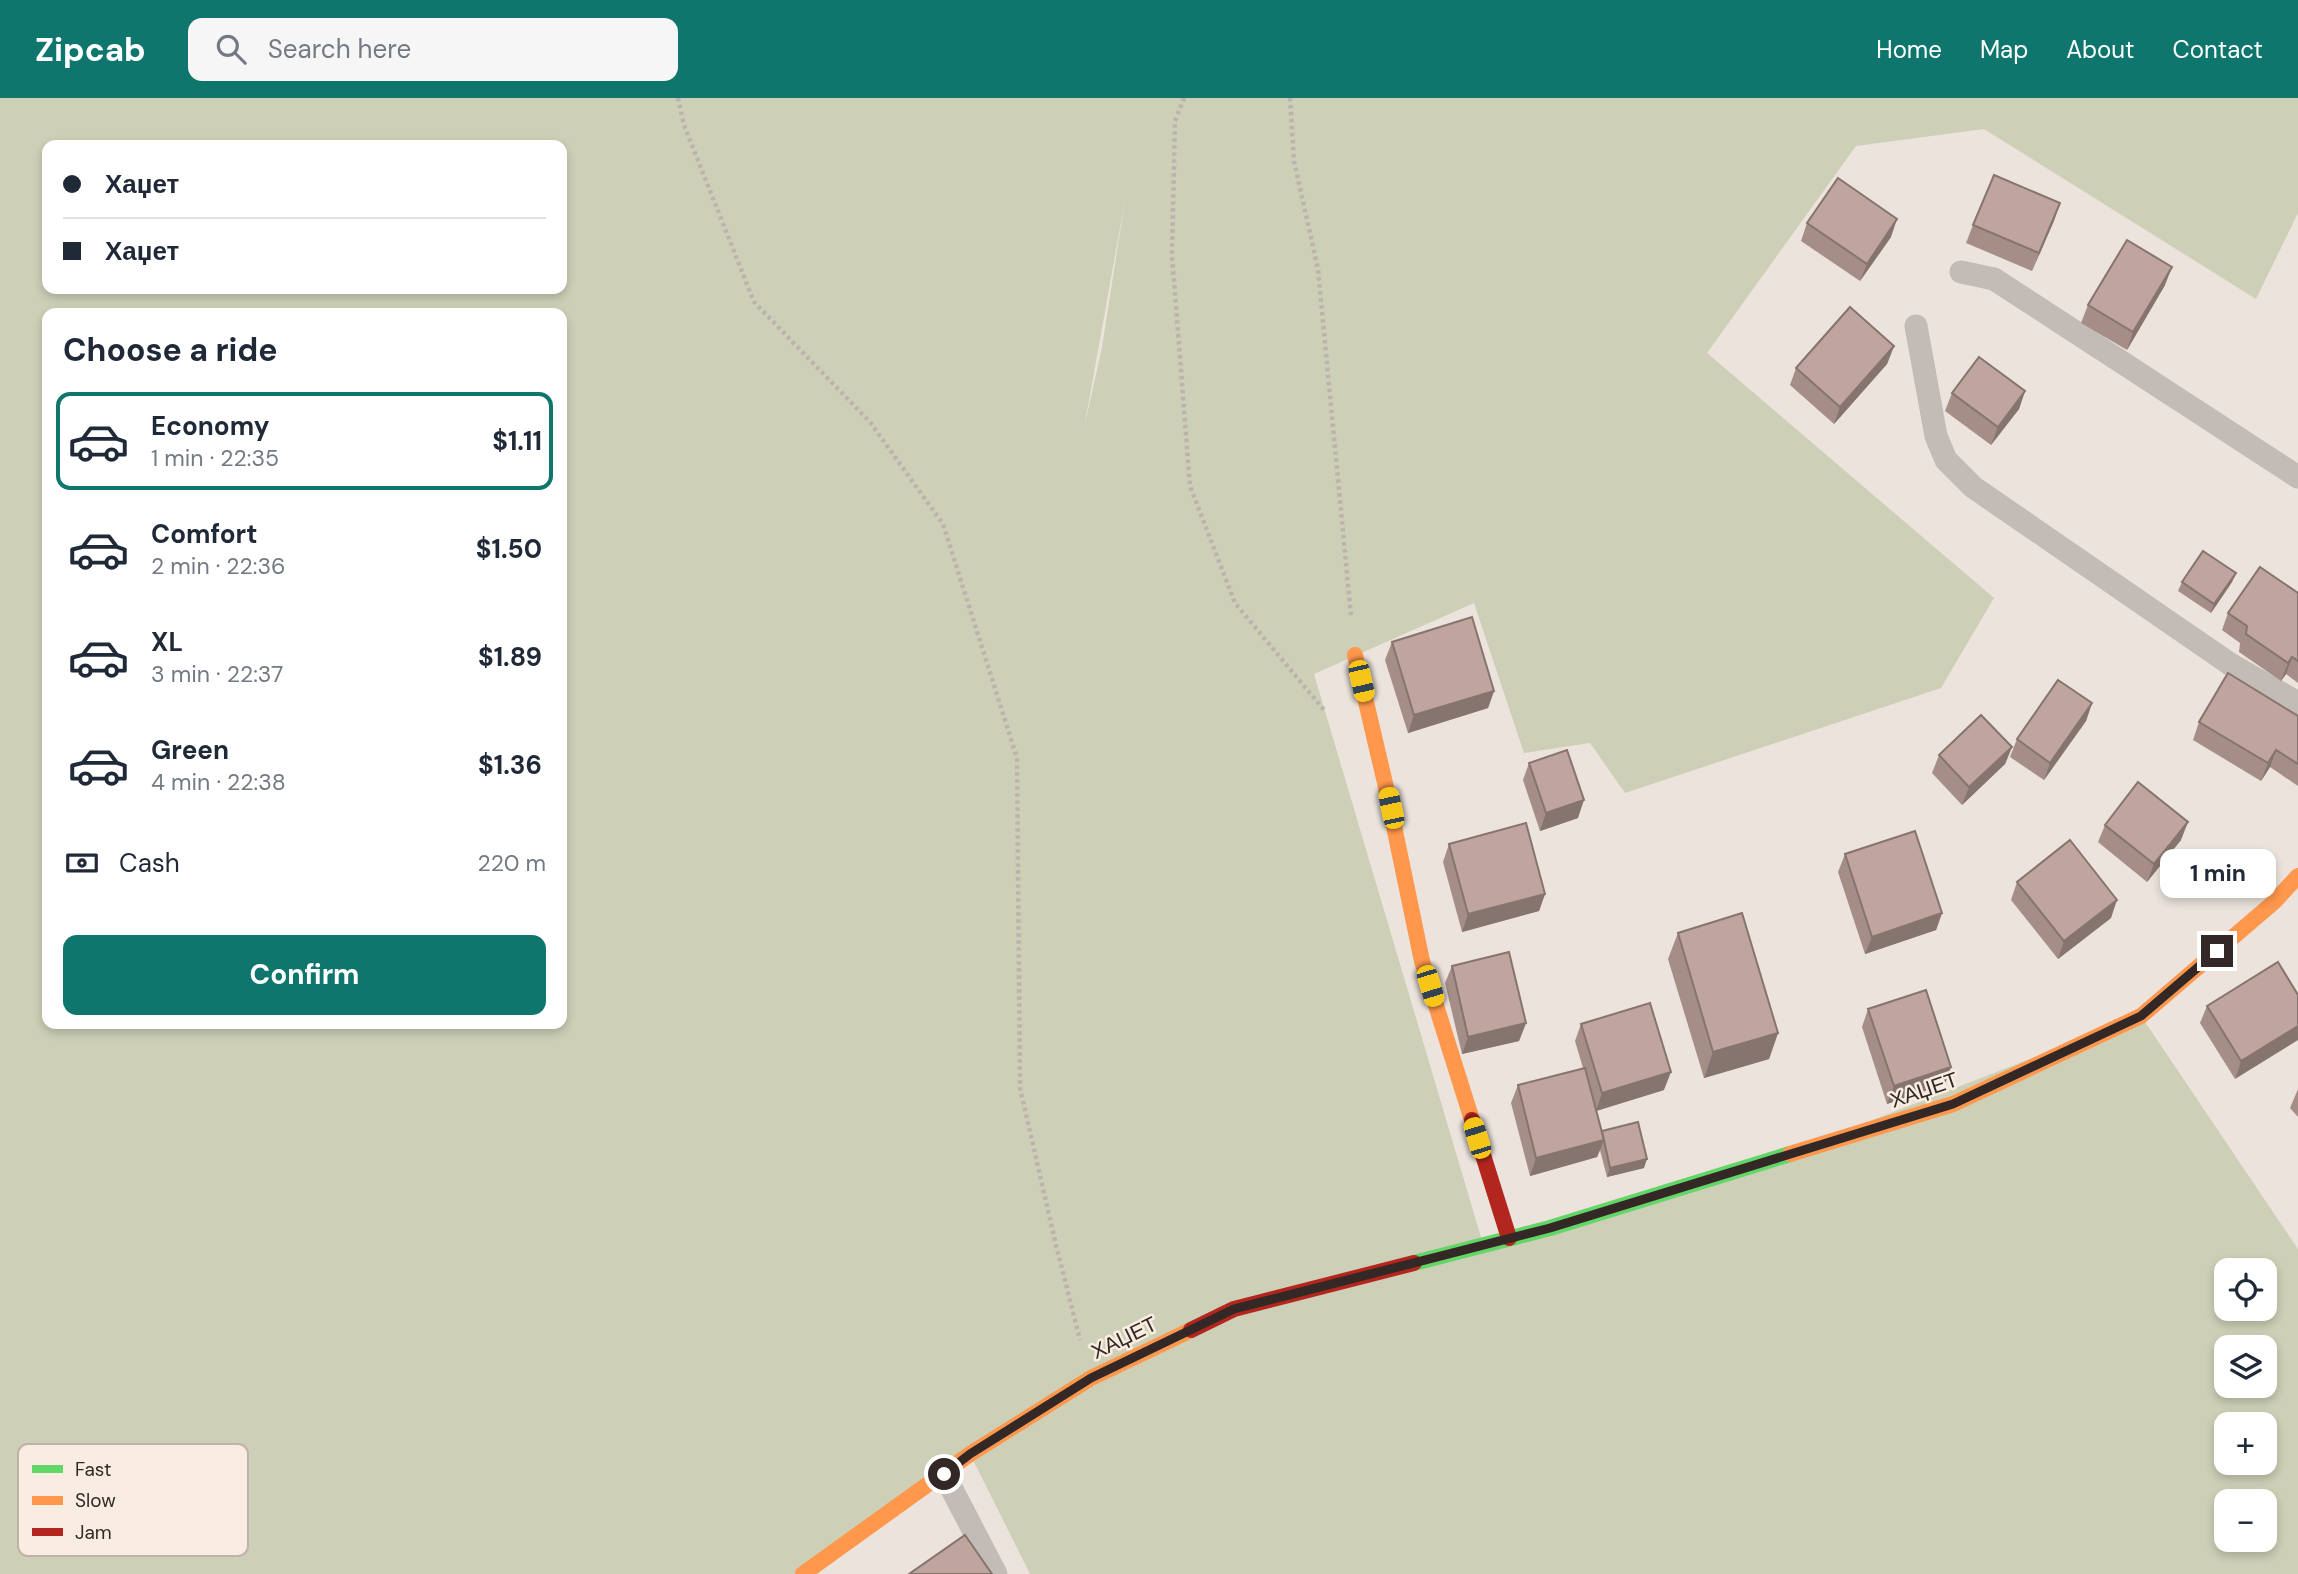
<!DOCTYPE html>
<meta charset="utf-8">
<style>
body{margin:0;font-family:"DM Sans",sans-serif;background:#f6f6f7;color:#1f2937;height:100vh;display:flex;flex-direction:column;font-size:26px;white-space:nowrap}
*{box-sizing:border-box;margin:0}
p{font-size:23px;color:#747a83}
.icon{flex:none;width:38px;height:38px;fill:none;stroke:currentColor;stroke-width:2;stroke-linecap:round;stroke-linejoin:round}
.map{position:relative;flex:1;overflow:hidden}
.details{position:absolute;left:42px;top:210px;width:525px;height:721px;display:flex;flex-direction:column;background:#fff;border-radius:14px;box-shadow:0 4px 10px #0003}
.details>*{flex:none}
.banner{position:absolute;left:42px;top:42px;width:525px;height:154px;border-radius:14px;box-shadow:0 4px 10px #0003;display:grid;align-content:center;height:154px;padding:0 21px;background:#fff}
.buttons{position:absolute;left:2214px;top:1160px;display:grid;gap:14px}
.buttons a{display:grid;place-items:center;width:63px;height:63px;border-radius:14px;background:#fff;box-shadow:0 4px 10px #0003;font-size:35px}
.end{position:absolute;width:32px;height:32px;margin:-16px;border:9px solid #332825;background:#fff;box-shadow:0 0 0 4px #fff}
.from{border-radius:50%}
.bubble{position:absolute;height:49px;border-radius:14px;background:#fff;box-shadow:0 4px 10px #0003;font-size:23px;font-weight:700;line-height:49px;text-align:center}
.car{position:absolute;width:21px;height:42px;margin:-21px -10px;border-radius:9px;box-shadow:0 0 5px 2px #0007;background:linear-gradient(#f5c518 24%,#345 0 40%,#f5c518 0 76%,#345 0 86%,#f5c518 0)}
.banner b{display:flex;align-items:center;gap:24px;height:66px;font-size:26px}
.banner b+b{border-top:2px solid #e0e1e3}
.banner i{width:18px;height:18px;background:#1f2937}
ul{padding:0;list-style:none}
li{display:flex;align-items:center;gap:21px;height:98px;margin:0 14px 10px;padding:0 7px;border:4px solid transparent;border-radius:14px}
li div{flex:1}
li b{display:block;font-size:26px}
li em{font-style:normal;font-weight:700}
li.on{border-color:#0f766e}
li>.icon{width:63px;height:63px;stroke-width:1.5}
h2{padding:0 21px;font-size:32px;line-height:84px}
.pay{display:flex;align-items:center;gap:18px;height:77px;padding:0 21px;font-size:26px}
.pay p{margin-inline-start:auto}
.action{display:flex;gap:14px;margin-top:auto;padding:14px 21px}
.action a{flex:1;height:80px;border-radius:14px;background:#0f766e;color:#fff;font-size:28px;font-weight:700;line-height:80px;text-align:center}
header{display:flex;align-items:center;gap:42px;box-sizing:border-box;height:98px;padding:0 35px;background:#0f766e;color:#fff}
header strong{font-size:33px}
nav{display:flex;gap:38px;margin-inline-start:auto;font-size:24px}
.search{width:490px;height:63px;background:#f6f6f7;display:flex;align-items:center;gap:18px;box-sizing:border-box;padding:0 24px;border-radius:14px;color:#747a83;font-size:26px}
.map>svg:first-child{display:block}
.green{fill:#cdd0b6;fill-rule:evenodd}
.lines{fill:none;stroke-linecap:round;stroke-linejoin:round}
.path{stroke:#bcb3ae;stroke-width:4.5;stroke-dasharray:3.5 3.5;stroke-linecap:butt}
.lane{stroke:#c3bbb6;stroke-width:23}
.fast{stroke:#63d668;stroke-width:16}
.slow{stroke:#ff974d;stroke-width:16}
.jam{stroke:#b3261e;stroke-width:16}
.wall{fill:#a48e87}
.shaded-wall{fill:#86746e}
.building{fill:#bfa59d;stroke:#86746e;stroke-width:2}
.route{stroke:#332825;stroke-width:9}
.labels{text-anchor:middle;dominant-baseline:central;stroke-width:5;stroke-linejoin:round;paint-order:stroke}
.street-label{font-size:21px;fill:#332825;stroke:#f9ede2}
.key{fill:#f9ede2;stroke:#beb2a9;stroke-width:2}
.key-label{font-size:19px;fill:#332825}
</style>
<header>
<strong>Zipcab</strong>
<div class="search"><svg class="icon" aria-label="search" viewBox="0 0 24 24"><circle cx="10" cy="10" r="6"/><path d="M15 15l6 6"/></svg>Search here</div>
<nav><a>Home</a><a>Map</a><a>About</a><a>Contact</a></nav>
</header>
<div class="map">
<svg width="2298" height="1476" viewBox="0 0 2298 1476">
<rect width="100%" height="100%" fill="#ebe3dc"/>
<path class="green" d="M0,0H2298V115L2256,201L1984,31L1856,48L1707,255L1994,500L1941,590L1625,695L1590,645L1524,655L1474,505L1314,576L1483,1146L1764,1064L2141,918L2298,1151V1476H1030L970,1356L803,1476H0ZM47,47H562V191H47ZM1125,102L1102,249L1085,326V325ZM47,215H562V926H47ZM2226,1172H2264V1211H2226ZM2226,1250H2264V1288H2226ZM2226,1326H2264V1365H2226ZM2226,1404H2264V1442H2226Z"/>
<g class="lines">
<g class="path">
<path d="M678,0L684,27L754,204L870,324L943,426L1017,660L1020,990L1056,1147L1080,1242"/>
<path d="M1184,0L1175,23L1172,157L1190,388L1235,505L1324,612"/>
<path d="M1290,0L1294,63L1318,171L1351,518"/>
</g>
<g class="lane">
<path d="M1961,174L1994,181L2298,379"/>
<path d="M1916,228L1936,338L1946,362L1973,389L2230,566L2298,605"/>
<path d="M944,1376L996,1476"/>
</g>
<path class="fast" d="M1414,1165L1550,1130L1790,1056"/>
<g class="slow">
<path d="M1355,557L1385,685L1422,863L1472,1022"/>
<path d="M1790,1056L1953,1006L2141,918L2274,804L2298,778"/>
<path d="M803,1476L970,1356L1091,1280L1191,1232"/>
</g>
<g class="jam">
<path d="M1472,1022L1509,1140"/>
<path d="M1191,1232L1234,1211L1414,1165"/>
</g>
</g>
<g class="wall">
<path d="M2060,105L2032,173L1966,145L1973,127Z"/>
<path d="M1807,125L1891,139L1860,183L1801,143Z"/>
<path d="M2165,187L2127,252L2081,225L2088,207Z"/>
<path d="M1894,248L1887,266L1834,326L1790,287L1796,270Z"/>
<path d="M2025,293L2019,311L1991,347L1945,313L1952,295Z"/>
<path d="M2236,475L2232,484L2211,515L2178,493L2182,484Z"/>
<path d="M2298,495V585L2286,576L2281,583L2239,554L2240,545L2222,532L2228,515Z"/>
<path d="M1392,544L1494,593L1488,610L1408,635L1385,562Z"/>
<path d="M2092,605L2086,623L2044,682L2010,659L2017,641Z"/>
<path d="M2298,618V688L2270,669L2261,683L2193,642L2199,624Z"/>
<path d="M2012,649L2005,666L1962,707L1932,675L1939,657Z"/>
<path d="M1529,665L1578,720L1540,733L1523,682Z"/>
<path d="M2105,727L2181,742L2147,784L2098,744Z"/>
<path d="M1449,746L1545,796L1539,813L1462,834L1443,764Z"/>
<path d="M1845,756L1942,815L1936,832L1865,856L1838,774Z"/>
<path d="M2017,784L2111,820L2058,861L2011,802Z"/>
<path d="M1678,835L1778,935L1769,961L1704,980L1668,861Z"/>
<path d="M2278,864L2235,981L2200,925L2207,908Z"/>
<path d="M1452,868L1526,925L1519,943L1462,956L1445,885Z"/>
<path d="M1868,911L1945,986L1887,1006L1862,929Z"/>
<path d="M1581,926L1664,992L1596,1013L1602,1033L1644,1070L1607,1079L1600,1052L1597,1059L1530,1078L1511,1005L1518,987L1583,970L1575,943Z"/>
<path d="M2298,991V1019L2290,1010Z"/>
</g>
<g class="shaded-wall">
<path d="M2060,105L2054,123L2032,173L2039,155Z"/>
<path d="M1897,121L1891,139L1860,183L1867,166Z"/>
<path d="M2172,169L2165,187L2127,252L2133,234Z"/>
<path d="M1894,248L1887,266L1834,326L1840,309Z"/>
<path d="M2025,293L2019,311L1991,347L1998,329Z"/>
<path d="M2236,475L2232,484L2211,515L2214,506Z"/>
<path d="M2292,559L2286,576L2281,583L2288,565Z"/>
<path d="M1494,593L1488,610L1408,635L1414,617Z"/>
<path d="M2092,605L2086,623L2044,682L2050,665Z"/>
<path d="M2012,649L2005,666L1962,707L1969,689Z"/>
<path d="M2276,652L2270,669L2261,683L2268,665Z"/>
<path d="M1584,702L1578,720L1540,733L1546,715Z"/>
<path d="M2188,724L2181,742L2147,784L2154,766Z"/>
<path d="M1545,796L1539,813L1462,834L1468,816Z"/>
<path d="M2117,802L2111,820L2058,861L2064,843Z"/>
<path d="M1942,815L1936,832L1865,856L1872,839Z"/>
<path d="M1526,925L1519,943L1462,956L1468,939Z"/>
<path d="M2298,928V942L2235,981L2241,963Z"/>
<path d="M1778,935L1769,961L1704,980L1713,954Z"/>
<path d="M1951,969L1945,986L1887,1006L1894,988Z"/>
<path d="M1671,974L1664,992L1596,1013L1602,995Z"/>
<path d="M1604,1042L1597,1059L1530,1078L1536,1060Z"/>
<path d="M1647,1061L1644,1070L1607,1079L1610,1070Z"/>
</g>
<g class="building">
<path d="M1994,77L2060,105L2039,155L1973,127Z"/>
<path d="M1838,80L1897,121L1867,166L1807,125Z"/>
<path d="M2127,142L2172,169L2133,234L2088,207Z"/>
<path d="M1850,209L1894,248L1840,309L1796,270Z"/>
<path d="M1979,259L2025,293L1998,329L1952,295Z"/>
<path d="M2203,453L2236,475L2214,506L2182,484Z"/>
<path d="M2260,469L2298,495V563L2292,559L2288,565L2246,536L2247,528L2228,515Z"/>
<path d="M1472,519L1494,593L1414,617L1392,544Z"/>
<path d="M2228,575L2298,618V666L2276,652L2268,665L2199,624Z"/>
<path d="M2058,582L2092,605L2050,665L2017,641Z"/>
<path d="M1981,617L2012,649L1969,689L1939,657Z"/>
<path d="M1567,652L1584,702L1546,715L1529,665Z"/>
<path d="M2138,684L2188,724L2154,766L2105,727Z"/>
<path d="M1526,725L1545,796L1468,816L1449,746Z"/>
<path d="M1915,733L1942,815L1872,839L1845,756Z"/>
<path d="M2070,742L2117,802L2064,843L2017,784Z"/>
<path d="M1742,815L1778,935L1713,954L1678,835Z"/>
<path d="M1509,854L1526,925L1468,939L1452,868Z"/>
<path d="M2278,864L2298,897V928L2241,963L2207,908Z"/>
<path d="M1926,892L1951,969L1894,988L1868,911Z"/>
<path d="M1650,905L1671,974L1602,995L1581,926Z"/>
<path d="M1585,970L1604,1042L1536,1060L1518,987Z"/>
<path d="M1638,1024L1647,1061L1610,1070L1602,1033Z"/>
<path d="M965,1437L992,1476H909Z"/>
</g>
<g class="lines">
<path class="route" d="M944,1376L970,1356L1091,1280L1234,1211L1550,1130L1953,1006L2141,918L2217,853"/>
</g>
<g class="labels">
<g class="street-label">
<text transform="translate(1924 992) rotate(-19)">ХАЏЕТ</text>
<text transform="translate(1124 1240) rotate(-26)">ХАЏЕТ</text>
</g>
</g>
<rect x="18" y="1346" width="230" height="112" rx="10" class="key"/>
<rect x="32" y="1367" width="31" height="8" fill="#63d668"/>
<rect x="32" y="1398" width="31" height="9" fill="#ff974d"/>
<rect x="32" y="1430" width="31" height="8" fill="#b3261e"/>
<g class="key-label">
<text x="75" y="1378">Fast</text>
<text x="75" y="1409">Slow</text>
<text x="75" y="1441">Jam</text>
</g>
</svg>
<div class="buttons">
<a><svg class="icon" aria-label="locate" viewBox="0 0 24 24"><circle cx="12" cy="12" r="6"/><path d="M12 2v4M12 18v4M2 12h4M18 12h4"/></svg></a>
<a><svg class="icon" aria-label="layers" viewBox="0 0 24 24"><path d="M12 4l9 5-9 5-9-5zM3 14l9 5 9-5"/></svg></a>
<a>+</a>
<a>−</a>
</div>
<i class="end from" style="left:944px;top:1376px"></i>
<i class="end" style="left:2217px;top:853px"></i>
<div class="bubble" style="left:2160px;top:751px;width:116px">1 min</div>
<i class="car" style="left:1361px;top:583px;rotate:167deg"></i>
<i class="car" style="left:1391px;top:710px;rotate:348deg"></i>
<i class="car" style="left:1430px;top:888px;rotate:163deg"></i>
<i class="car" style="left:1477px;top:1040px;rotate:343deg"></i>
<div class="banner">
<b><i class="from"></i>Хаџет</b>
<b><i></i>Хаџет</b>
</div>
<section class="details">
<h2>Choose a ride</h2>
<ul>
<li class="on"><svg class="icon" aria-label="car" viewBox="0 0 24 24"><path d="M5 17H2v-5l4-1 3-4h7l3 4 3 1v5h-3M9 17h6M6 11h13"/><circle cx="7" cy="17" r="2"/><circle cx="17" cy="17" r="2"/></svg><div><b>Economy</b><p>1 min · 22:35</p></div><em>$1.11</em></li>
<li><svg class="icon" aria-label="car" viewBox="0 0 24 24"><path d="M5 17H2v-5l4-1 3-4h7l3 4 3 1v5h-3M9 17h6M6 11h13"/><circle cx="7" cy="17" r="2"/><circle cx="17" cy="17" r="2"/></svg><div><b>Comfort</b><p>2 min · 22:36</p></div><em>$1.50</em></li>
<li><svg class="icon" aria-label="car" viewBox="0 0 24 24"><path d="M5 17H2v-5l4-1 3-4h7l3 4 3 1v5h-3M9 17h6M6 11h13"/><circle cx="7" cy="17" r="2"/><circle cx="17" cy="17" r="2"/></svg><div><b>XL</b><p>3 min · 22:37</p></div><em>$1.89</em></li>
<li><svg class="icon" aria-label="car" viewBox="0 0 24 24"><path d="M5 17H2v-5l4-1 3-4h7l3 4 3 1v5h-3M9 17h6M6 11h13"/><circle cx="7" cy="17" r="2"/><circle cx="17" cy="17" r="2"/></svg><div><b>Green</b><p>4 min · 22:38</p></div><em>$1.36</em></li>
</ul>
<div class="pay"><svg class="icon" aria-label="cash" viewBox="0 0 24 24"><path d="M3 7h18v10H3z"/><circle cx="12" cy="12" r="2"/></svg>Cash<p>220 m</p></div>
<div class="action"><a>Confirm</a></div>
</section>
</div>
